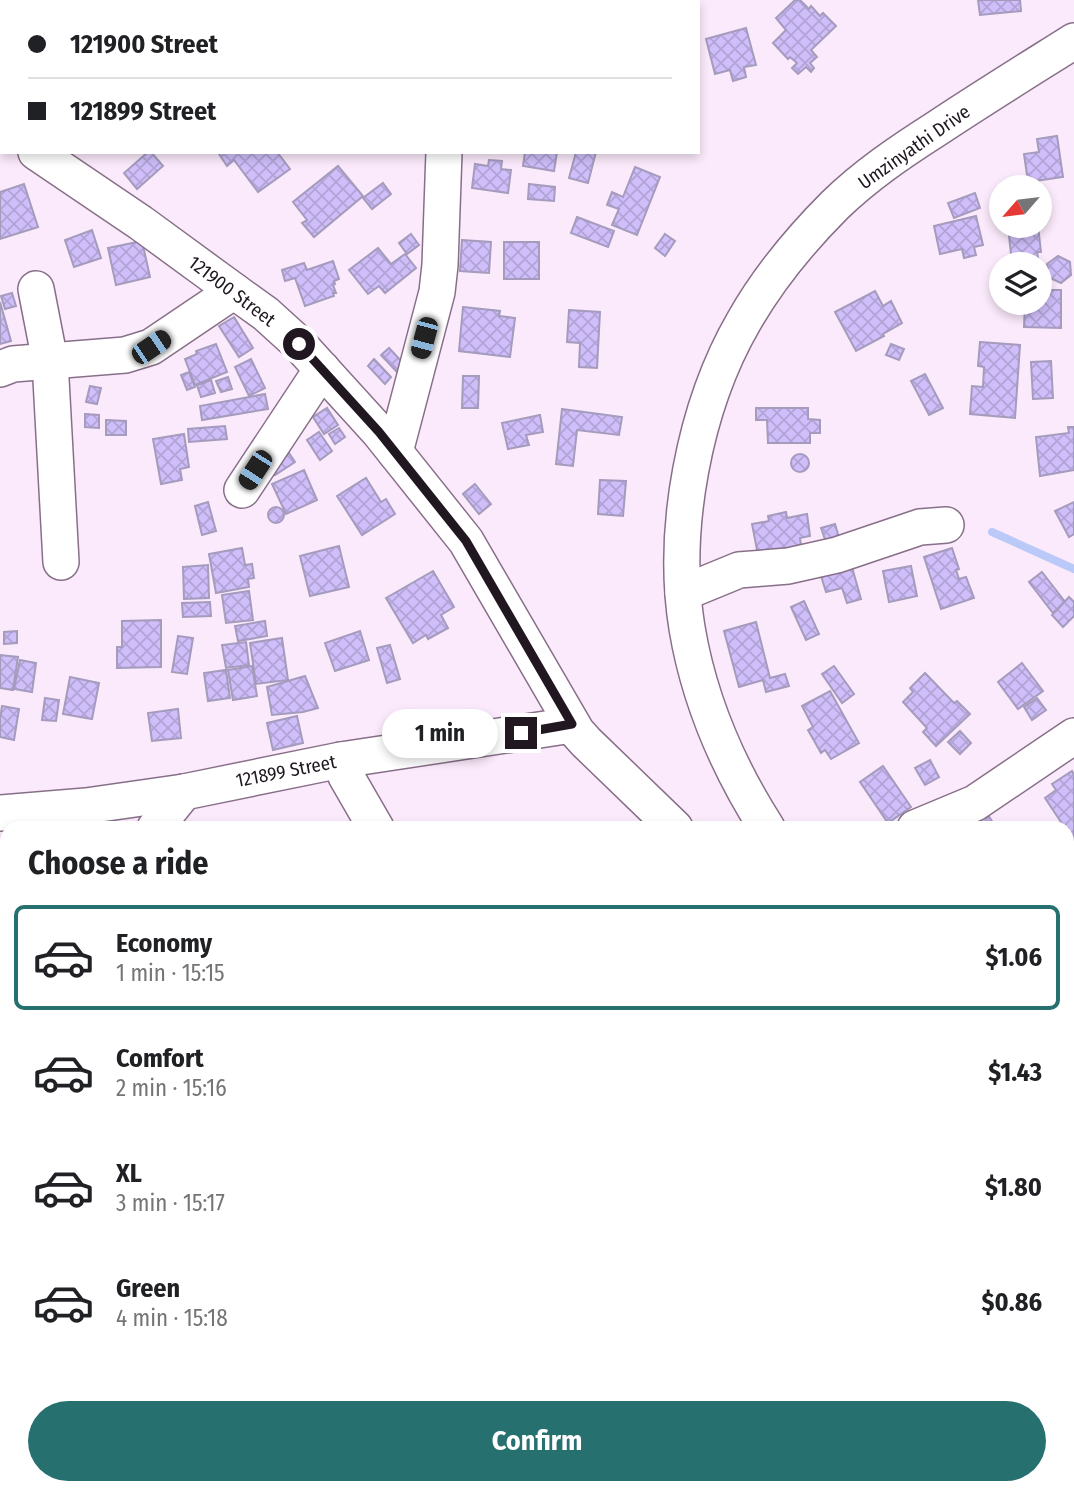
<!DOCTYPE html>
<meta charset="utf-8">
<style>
body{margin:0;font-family:"Fira Sans Condensed",sans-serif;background:#f2f2f2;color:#202124;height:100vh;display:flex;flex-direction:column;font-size:26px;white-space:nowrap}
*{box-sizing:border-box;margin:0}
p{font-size:23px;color:#757577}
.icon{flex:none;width:38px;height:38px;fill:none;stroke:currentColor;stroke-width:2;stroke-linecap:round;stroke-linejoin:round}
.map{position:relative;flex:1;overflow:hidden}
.details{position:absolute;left:0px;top:821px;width:1074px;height:674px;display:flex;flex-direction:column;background:#fff;border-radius:21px 21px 0 0;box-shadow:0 4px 10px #0003}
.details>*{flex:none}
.guide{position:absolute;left:0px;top:0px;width:700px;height:154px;box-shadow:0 4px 10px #0003;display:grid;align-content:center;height:154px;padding:0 28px;background:#fff}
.needle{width:46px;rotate:242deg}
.fabs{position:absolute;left:989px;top:175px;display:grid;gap:14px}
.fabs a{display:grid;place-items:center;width:63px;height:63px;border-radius:50%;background:#fff;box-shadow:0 4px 10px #0003;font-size:35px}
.end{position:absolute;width:32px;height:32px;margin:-16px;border:9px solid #201721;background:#fff;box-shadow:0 0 0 4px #fff}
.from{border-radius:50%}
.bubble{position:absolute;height:49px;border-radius:24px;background:#fff;box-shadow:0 4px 10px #0003;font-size:23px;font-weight:700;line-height:49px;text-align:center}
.car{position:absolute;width:21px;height:42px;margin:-21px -10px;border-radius:9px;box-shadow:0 0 5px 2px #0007;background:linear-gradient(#222 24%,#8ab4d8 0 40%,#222 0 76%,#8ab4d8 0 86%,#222 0)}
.guide b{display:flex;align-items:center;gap:24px;height:66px;font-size:26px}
.guide b+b{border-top:2px solid #e0e0e0}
.guide i{width:18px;height:18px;background:#202124}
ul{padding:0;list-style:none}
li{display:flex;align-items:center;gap:21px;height:105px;margin:0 14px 10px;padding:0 14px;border:4px solid transparent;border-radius:10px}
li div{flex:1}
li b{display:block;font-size:26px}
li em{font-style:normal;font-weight:700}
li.on{border-color:#26716f}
li>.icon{width:63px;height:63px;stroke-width:1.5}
h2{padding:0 28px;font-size:32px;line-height:84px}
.button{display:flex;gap:14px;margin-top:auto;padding:14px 28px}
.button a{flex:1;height:80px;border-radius:42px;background:#26716f;color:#fff;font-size:28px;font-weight:700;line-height:80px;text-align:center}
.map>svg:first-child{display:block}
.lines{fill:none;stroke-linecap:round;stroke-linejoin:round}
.stream{stroke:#bbc9f8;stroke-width:8}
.building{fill:url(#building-cross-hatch);stroke:#a49bbd;stroke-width:2}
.minor-casing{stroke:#886f89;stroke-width:38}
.minor{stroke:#fff;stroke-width:35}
.route{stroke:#201721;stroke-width:9}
.labels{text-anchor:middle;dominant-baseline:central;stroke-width:7;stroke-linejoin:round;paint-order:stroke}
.street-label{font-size:19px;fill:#201721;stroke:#fff}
</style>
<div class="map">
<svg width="1074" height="1494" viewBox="0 0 1074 1494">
<defs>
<pattern id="building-cross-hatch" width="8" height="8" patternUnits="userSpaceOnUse" patternTransform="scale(1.75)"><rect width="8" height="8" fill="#cfbefa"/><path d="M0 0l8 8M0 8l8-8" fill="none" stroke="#b1a3d6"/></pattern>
</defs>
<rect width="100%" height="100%" fill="#fbeafb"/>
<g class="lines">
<path class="stream" d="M992,532L1074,569"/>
</g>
<g class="building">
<path d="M795,0H800L809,9L811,6L820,16L823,13L836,26L811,50L817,57L810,63L814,68L811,72L806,67L798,74L792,68L797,63L790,57L788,59L773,43L786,30L776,18Z"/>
<path d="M978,0H1020L1021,11L980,15Z"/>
<path d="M746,28L756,65L744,67L746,77L733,81L730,70L715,74L706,39Z"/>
<path d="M1057,136L1063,177L1028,182L1024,154L1039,152L1037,139Z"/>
<path d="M148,152H151L163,166L137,189L124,173Z"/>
<path d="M221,152H277L290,169L258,192L234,160L227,166L219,154Z"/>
<path d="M525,152H557L554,171L523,166Z"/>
<path d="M576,152H596L588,183L569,178Z"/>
<path d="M489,160L502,161L501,169L511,170L508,193L472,188L475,164L488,166Z"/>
<path d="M338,166L363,196L314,237L302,223L307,220L293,202Z"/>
<path d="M635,167L660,177L637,235L612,225L619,209L607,205L612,192L623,197Z"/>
<path d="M383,183L391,194L372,209L363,198Z"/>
<path d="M24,184L38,227L0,239V192Z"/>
<path d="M529,184L555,187L554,201L528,199Z"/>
<path d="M975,193L980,208L954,218L948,203Z"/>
<path d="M976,216L983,245L974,247L976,255L964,258L962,249L940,254L934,226Z"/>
<path d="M577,217L614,231L608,247L571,233Z"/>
<path d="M1008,226H1038L1041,252H1037L1039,264H1012Z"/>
<path d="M92,230L101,258L74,267L65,240Z"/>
<path d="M411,234L419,245L407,254L399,243Z"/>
<path d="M665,234L675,241L665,256L655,248Z"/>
<path d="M462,240L491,242L489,273L460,271Z"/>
<path d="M142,241L150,277L116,285L108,248Z"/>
<rect x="504" y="242" width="35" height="37"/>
<path d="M378,248L391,264L405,254L416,268L385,293L379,286L368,294L349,270Z"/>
<path d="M1058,256L1070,262L1071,275L1061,283L1048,277L1047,264Z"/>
<path d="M333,261L339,279L334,281L335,284L333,285L336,293H333L334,296L305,306L295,278L285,281L282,270L304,263L307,270Z"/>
<path d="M1040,290H1061V328L1024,327L1025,303H1040Z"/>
<path d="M875,291L883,306L891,301L902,323L883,334L884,336L856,351L835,312Z"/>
<path d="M12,293L16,306L5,309L1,296Z"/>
<path d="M0,302L11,341L0,344Z"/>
<path d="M463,307L500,311L499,316L515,318L510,357L459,351Z"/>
<path d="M569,310L600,312L597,368L579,367L580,343L567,342Z"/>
<path d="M234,317L253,348L239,357L219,326Z"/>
<path d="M980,342L1020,345L1015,418L970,414L972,386L983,387L984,367L978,366Z"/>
<path d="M216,344L227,372L195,385L185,359L197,354L196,351Z"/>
<path d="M891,344L904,349L899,360L886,355Z"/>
<path d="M389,348L405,365L397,372L381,355Z"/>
<path d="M251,359L265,388L249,396L235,367Z"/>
<path d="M374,359L391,377L385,384L368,366Z"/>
<path d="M1051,361L1053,398L1033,399L1031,362Z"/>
<path d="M189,372L195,387L187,390L181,375Z"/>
<path d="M925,374L943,408L929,415L911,381Z"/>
<path d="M463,376H479L478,408H462Z"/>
<path d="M228,377L232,389L221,392L216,381Z"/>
<path d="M211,380L215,393L201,397L197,385Z"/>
<path d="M90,386L101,388L97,404L86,402Z"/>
<path d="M265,394L268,409L202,420L200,406Z"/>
<path d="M327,408L338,425L324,434L313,417Z"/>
<path d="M756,408H808V419L820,420V433H810V443H768L767,420H756Z"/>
<path d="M562,409L622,417L619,435L577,430L573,466L556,464Z"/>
<path d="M85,414L99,415V428L85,427Z"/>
<path d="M540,415L543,432L526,435L529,445L508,449L502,423Z"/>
<path d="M106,420L126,421V435H106Z"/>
<path d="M225,426L227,439L189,442L188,429Z"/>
<path d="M1068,427H1074V470L1040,476L1036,437L1069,433Z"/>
<path d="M339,428L345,437L335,444L329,434Z"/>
<path d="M319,432L332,451L320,460L307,440Z"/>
<path d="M184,434L189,467L180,469L182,480L161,484L153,439Z"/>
<path d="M287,450L295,462L275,475L267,463Z"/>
<circle cx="800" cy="463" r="9"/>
<path d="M304,470L317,500L286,514L272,484Z"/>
<path d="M366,478L381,502L386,499L395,514L362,535L337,496Z"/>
<path d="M600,480L626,481L623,516L598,514Z"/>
<path d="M475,484L491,504L479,514L463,494Z"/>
<path d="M208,502L216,531L202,535L195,506Z"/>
<path d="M1074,502V534L1069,537L1055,511Z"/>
<circle cx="276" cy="515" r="8"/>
<path d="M786,512L787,518L807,514L810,536L800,538L802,553L759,560L752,524L769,521L768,516Z"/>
<path d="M835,524L840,541L827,545L821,528Z"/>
<path d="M339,546L349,587L310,596L300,556Z"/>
<path d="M242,548L245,565L252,564L254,578L248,579L249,587L216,593L209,554Z"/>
<path d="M952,548L959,569L956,570L959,579L966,577L974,598L941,609L924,557Z"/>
<path d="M208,565L209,598L184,599L183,567Z"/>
<path d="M911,566L917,596L889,602L883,571Z"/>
<path d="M852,567L861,599L847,603L842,588L826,592L821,576Z"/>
<path d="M433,571L454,607L441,615L448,628L428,639L426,635L413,643L386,598Z"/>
<path d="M1042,572L1066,603L1053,613L1029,582Z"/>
<path d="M249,591L253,620L226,623L222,595Z"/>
<path d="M1069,597L1074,602V616L1063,627L1052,615Z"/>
<path d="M804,601L819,634L806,640L791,607Z"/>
<path d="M210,602L211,616L183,617L182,603Z"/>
<path d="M161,620V667L117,668V647H122V621Z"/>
<path d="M265,621L267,636L238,641L235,626Z"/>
<path d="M756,622L770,678L785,674L789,686L766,692L763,680L739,687L724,631Z"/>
<path d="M17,631V643L4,644V632Z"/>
<path d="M360,631L369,660L335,671L325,643Z"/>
<path d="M178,636L193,638L187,674L172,672Z"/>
<path d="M282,638L288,680L256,684L250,643Z"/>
<path d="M246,642L249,665L226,668L222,645Z"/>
<path d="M390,645L400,679L387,683L377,648Z"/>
<path d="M0,655L18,657L13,690L0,688Z"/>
<path d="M20,660L36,663L32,692L14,689Z"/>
<path d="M1022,663L1043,691L1018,709L998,682Z"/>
<path d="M252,666L257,696L233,700L228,670Z"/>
<path d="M834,666L854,694L842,703L822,674Z"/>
<path d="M226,670L230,698L208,701L204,673Z"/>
<path d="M925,673L954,703L957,701L970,714L936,746L923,732L927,728L903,702L913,692L910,688Z"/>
<path d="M305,676L318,708L303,712L272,715L267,687Z"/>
<path d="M70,677L99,683L92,719L63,714Z"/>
<path d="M830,691L859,743L831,759L825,750L821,753L808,730L813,727L802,706Z"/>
<path d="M45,698L59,700L56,721L42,720Z"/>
<path d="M1037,698L1046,710L1032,720L1024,707Z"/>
<path d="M2,706L19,709L14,740L0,737V719Z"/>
<path d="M178,709L181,738L152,741L148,713Z"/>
<path d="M297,716L303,743L273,750L267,723Z"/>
<path d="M960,731L971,743L960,754L948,742Z"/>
<path d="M930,760L939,777L925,785L915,768Z"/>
<path d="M883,766L911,807L888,823L860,782Z"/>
<path d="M1072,771L1074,775V842L1068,832V828H1065L1045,798L1056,790L1052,784Z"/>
<path d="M987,813L996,828H962V827Z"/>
<path d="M7,909V932L0,934V914L3,913V910Z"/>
<path d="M1074,922V977L1068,969V928Z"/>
<path d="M0,1178L7,1180V1237L0,1235L5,1221L0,1219Z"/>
<path d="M6,1312L7,1313V1345L0,1343V1334Z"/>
<path d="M0,1377L7,1379V1410L0,1408Z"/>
<path d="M139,1488H174L173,1494H138Z"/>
<path d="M221,1488H252L250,1494H220Z"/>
<path d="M712,1488H763L759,1494H717L718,1491Z"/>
<path d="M918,1488H962L963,1492L957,1494H921Z"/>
</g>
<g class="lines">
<defs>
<g id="minor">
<path d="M402,0L403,2"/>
<path d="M0,128L2,130"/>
<path d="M36,152L141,223L234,291L266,314L299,344L379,432L466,541L577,732L586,742L675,828"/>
<path d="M36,289L50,361L61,562"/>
<path d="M0,369L13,364L125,355L151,347L234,291"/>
<path d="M395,452L437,292L440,265L444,152"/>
<path d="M242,490L322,369"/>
<path d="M683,593L739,570L788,566L837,555L920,527L946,525"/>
<path d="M341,760L346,776L376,828"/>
<path d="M0,813L86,806L184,792L341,760L572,725"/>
<path d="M155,828L184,792"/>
<path d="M767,828C728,767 699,700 687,628C671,530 694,407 744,321C768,279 800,240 835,205C866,175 900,152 936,129C981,99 1028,70 1074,41"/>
<path d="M915,828L975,803L1074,736"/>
<path d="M0,1070L7,1064"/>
<path d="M0,1146L7,1149"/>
<path d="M1068,1216L1074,1211"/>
<path d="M1068,1318L1074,1328"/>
</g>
</defs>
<use href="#minor" class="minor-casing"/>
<use href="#minor" class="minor"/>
</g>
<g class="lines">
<path class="route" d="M299,344L379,432L466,541L572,724L521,733"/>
</g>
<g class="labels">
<g class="street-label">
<text transform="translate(914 147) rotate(-35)">Umzinyathi Drive</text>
<text transform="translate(232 291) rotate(37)">121900 Street</text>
<text transform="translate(286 771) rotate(-11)">121899 Street</text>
</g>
</g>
</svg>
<div class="fabs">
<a><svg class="needle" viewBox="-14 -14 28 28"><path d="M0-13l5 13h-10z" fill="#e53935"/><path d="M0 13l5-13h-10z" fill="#757577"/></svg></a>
<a><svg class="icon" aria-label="layers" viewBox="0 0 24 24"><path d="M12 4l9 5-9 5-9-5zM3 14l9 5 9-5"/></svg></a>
</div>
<i class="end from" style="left:299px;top:344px"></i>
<i class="end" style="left:521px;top:733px"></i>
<div class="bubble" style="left:382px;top:709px;width:116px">1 min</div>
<i class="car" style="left:424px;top:338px;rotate:195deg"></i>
<i class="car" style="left:151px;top:347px;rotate:56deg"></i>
<i class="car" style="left:255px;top:470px;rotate:213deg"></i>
<div class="guide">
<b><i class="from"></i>121900 Street</b>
<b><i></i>121899 Street</b>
</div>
<section class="details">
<h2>Choose a ride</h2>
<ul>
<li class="on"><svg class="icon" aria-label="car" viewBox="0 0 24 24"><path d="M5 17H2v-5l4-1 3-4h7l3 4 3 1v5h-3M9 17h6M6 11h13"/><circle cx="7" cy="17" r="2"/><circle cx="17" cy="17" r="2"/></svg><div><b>Economy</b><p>1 min · 15:15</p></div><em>$1.06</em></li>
<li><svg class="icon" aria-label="car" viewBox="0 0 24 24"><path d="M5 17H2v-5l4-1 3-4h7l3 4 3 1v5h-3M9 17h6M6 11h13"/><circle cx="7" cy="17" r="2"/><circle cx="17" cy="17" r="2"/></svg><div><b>Comfort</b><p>2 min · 15:16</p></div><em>$1.43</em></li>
<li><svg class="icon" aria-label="car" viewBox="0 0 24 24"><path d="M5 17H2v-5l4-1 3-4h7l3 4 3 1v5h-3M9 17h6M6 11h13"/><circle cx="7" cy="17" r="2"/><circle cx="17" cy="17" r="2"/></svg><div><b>XL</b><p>3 min · 15:17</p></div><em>$1.80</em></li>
<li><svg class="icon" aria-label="car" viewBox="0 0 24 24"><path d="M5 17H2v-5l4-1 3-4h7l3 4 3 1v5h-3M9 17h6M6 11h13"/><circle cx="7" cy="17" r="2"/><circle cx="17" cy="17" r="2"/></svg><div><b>Green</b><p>4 min · 15:18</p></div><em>$0.86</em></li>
</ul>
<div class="button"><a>Confirm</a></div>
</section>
</div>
